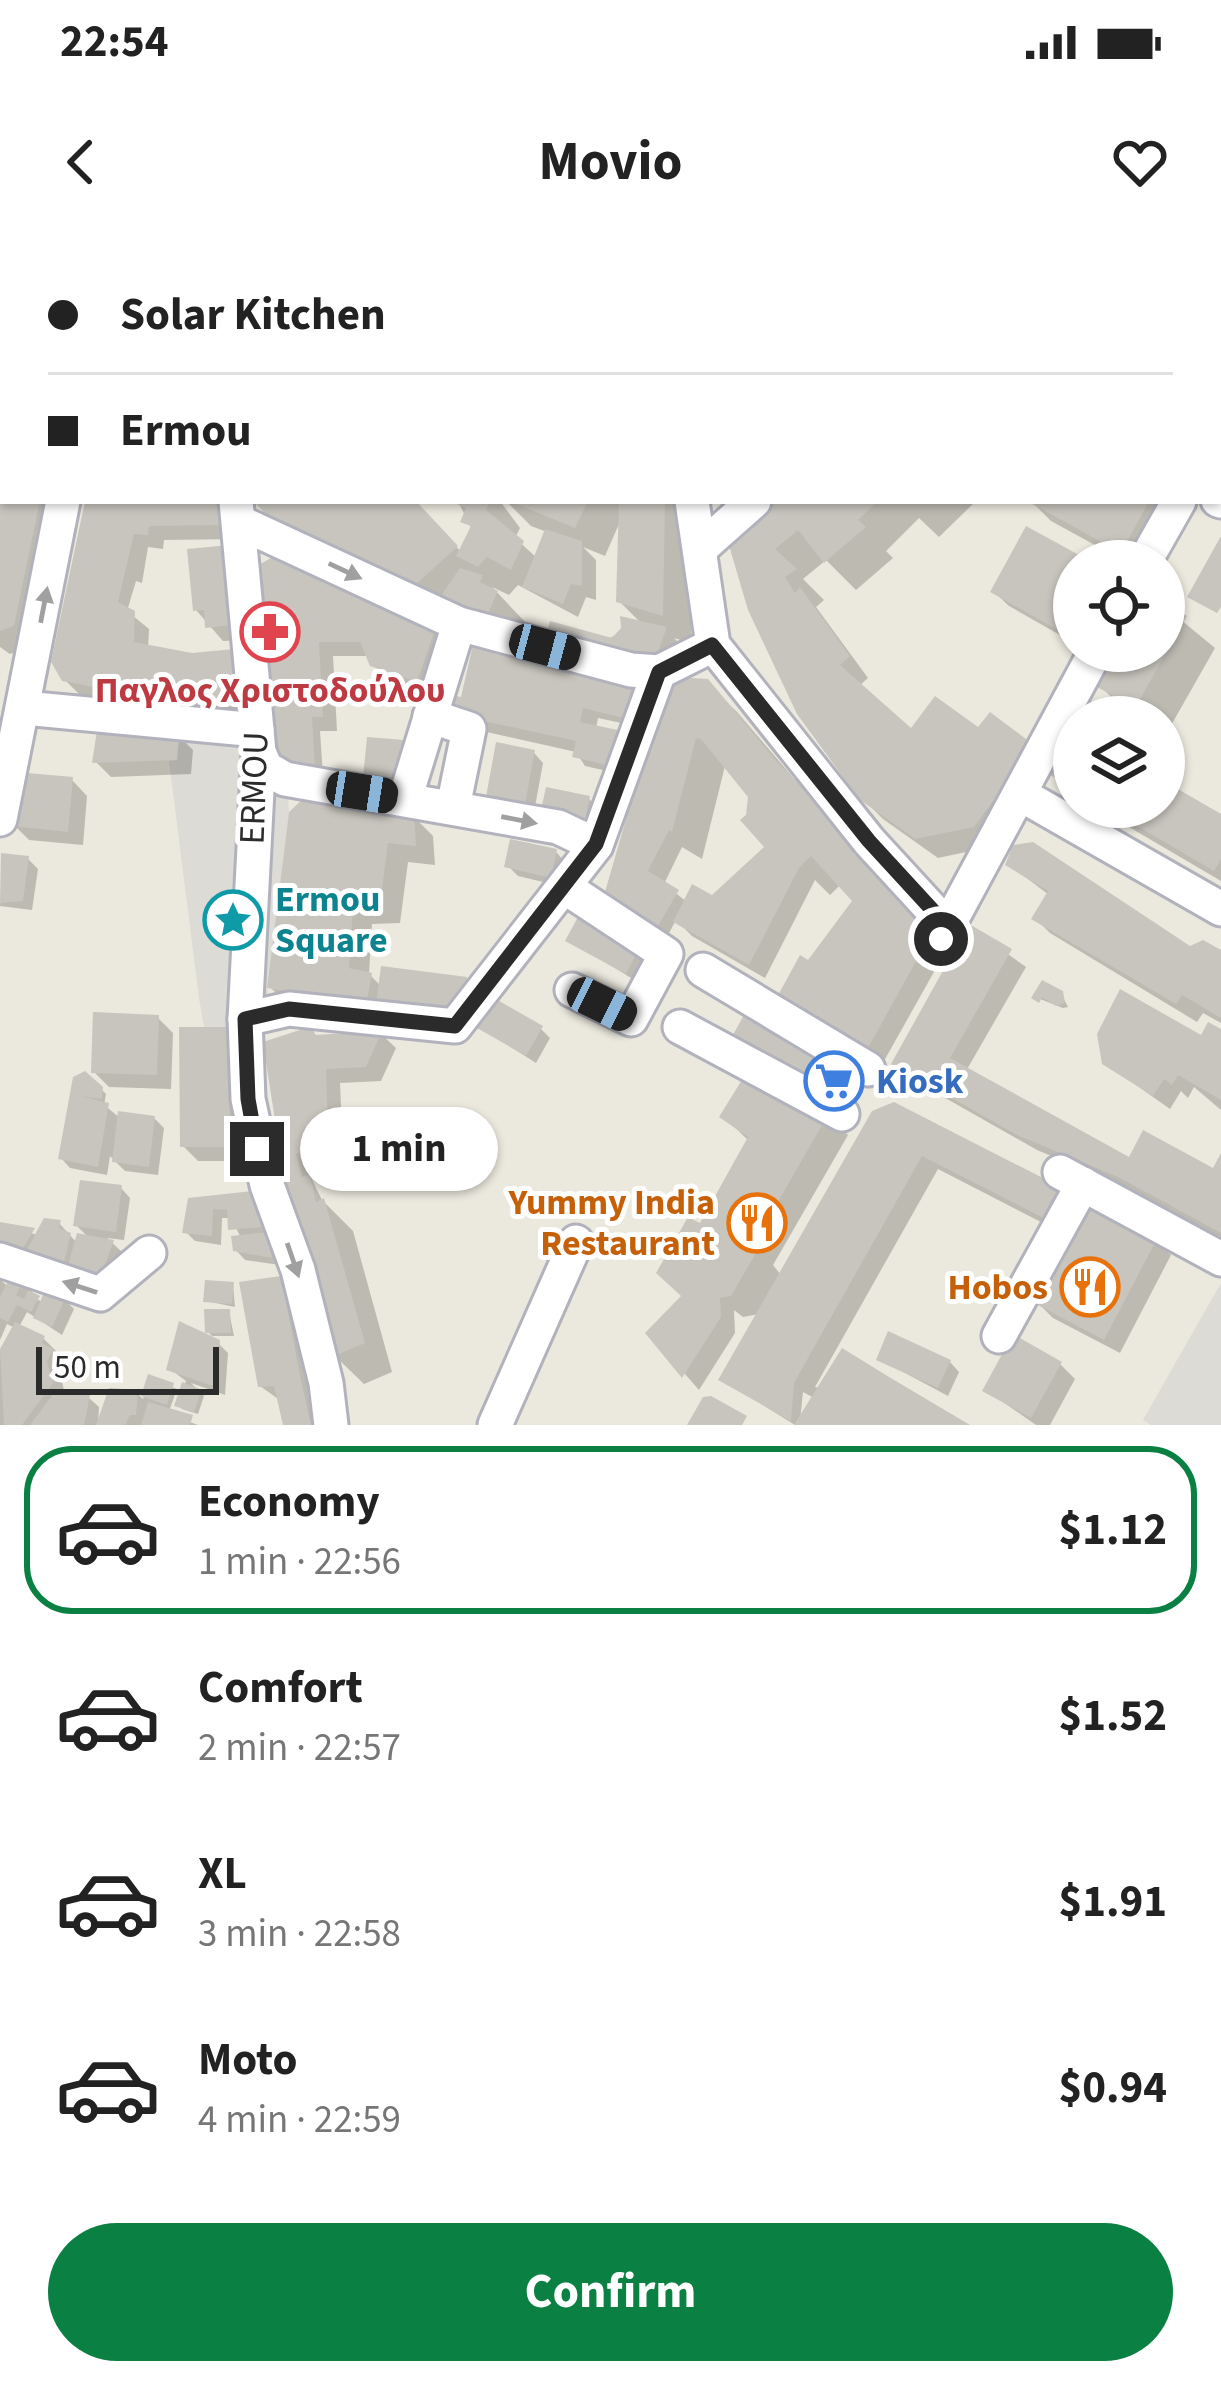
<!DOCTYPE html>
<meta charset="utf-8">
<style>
body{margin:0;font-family:"Source Sans 3",sans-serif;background:#f2f2f2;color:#222;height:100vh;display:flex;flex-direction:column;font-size:45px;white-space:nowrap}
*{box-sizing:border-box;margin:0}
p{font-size:39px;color:#767676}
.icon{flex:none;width:66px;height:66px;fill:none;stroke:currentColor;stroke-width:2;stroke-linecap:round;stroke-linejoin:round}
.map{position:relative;height:1185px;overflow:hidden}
.sheet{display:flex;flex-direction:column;background:#fff;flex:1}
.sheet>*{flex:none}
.guide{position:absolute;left:0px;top:0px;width:1221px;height:264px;box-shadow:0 3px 9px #0004;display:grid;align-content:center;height:264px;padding:0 48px;background:#fff}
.tools{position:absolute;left:1053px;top:300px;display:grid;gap:24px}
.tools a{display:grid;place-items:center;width:132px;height:132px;border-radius:50%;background:#fff;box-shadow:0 3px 9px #0004;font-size:60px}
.scale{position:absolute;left:36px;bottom:30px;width:183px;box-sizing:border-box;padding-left:12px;border:6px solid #2b2b2b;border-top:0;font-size:33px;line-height:42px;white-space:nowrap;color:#2b2b2b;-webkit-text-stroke:9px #fff;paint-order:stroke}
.end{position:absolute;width:54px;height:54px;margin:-27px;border:15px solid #2b2b2b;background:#fff;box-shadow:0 0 0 6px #fff}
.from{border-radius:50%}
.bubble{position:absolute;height:84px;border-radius:42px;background:#fff;box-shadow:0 3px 9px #0004;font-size:39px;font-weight:700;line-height:84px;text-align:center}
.car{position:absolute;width:36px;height:72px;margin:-36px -18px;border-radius:15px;box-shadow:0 0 9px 3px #0007;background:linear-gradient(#222 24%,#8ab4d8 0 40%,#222 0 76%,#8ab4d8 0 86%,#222 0)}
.guide b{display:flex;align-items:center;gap:42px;height:114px;font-size:45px}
.guide b+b{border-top:3px solid #e0e0e0}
.guide i{width:30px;height:30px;background:#222}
ul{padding:21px 0 0;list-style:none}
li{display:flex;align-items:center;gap:36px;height:168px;margin:0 24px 18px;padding:0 24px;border:6px solid transparent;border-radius:48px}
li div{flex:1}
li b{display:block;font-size:45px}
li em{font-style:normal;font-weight:700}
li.active{border-color:#0b8043}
li>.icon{width:108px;height:108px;stroke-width:1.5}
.primary-button{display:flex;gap:24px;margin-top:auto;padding:24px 48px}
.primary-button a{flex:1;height:138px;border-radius:72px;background:#0b8043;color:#fff;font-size:48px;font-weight:700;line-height:138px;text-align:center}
.status{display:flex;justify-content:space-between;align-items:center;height:84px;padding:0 60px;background:#fff;direction:ltr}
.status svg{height:33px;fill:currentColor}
header{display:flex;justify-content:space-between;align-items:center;height:156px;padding:0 48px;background:#fff;font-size:54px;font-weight:700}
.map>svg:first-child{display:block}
.plaza{fill:#dcdbd5}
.shadow{fill:#0003;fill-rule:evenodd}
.building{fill:#c7c5bd}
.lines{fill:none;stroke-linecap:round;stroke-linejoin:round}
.minor-casing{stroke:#b2b2bd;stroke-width:39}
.minor{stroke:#fff;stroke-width:33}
.oneway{fill:#a0a0a0}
.route{stroke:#2b2b2b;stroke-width:15}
.labels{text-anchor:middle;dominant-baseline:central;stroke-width:10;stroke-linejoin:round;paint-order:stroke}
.health-label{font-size:36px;font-weight:bold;fill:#be3a42;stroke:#fff}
.street-label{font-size:36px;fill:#2b2b2b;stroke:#fff}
.culture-label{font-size:36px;font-weight:bold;fill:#0d838f;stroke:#fff;text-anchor:start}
.shop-label{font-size:36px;font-weight:bold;fill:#366cbe;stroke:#fff;text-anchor:start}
.food-label{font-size:36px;font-weight:bold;fill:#c56008;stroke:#fff;text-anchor:end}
</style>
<div class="status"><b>22:54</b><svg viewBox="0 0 49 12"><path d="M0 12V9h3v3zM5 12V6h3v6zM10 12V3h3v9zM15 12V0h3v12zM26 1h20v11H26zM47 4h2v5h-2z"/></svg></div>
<header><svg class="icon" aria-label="back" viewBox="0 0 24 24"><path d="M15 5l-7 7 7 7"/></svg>Movio<svg class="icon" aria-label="heart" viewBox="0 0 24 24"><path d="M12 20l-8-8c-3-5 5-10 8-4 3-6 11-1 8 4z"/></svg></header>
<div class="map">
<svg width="1221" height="1185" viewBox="0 0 1221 1185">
<rect width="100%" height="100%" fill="#ebe9de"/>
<g class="plaza">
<path d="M183,464L249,468L287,538L289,572L267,748L272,769L229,787H204L199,758L169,521L177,520Z"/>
<path d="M1221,1043V1185H1151L1143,1180Z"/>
</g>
<g class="shadow">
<path d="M0,0L23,3H3L0,123Z"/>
<path d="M111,0H207L208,3H111Z"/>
<path d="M223,0H312L313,3H224Z"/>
<path d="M822,0H908L910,3H824Z"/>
<path d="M1115,0H1172L1175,3H1114Z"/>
<path d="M1198,0H1221L1218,250V3Z"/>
<path d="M0,180L3,261H63L33,406L10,414L0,407Z"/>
<path d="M88,261H232L239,299L164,300L163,309L148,307L142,343L136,341L127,371L149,389L148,408L263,481L200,478L80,455L64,439Z"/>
<path d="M257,261H414L461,312L472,290L458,261H500L520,288L515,298L537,318L547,292L531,286L506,261H673L693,281L691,403L674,398L695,419L687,441L706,442L737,472L944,714L884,821L795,774L809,724L856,661L841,644L830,655L815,640L765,738L692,696L676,680L669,693L645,681L608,651L665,452L640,487L598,478L596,488L629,536L585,526L576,512L460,486L463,461L642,384L619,361L622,277L605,316L583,307L596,320V360L586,357L578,377L518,345L509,355L492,347L526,383L517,403L473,386L444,357L433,367ZM725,526L751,556L750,576L768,608L712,658L687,662L664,644L682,607L702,619Z"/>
<path d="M778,261H976L939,297L919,278L886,311L893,318L856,350L826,320L803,339L824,360L816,367L868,438L859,446L912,492H979L1032,507L1074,493V555L1049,531L994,606L938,618L883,579L861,557L761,392Z"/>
<path d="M1031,261H1169L1147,321H1124L1051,281Z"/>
<path d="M1027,290L1083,321H1074V403L1009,366L993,351Z"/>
<path d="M191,312L250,381L245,400L223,401L196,370Z"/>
<path d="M260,328L436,384L451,399L432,455L389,440L369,416H333L337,491H320L324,551L300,547Z"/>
<path d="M1164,366L1215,408L1165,496L1164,477H1132L1100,446L1121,411H1164Z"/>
<path d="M177,494L193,510L191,534L111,537L96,522Z"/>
<path d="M534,513L543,523L532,583L497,577Z"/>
<path d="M72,540L87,556L83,605L29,600L14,585Z"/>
<path d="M1164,544L1221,577V641L1095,567H1164Z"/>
<path d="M589,559L618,588L612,617L572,608Z"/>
<path d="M292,574L412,575L433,596L435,625L408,622L400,683L372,684L369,734L381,746L465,740L480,755L478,775L290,767L270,747Z"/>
<path d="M556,612L565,622L560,646L518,636L508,626Z"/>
<path d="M4,617L28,619L38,629L32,670L0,666Z"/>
<path d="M1008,624L1190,709L1221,714V783L1203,773L1197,782L1050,693L1035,678L1049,655Z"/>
<path d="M971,688L1026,727L966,831L1130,921L1214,932L1221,919V1004L1151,966L1137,952L1037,910L910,838L895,823Z"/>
<path d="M569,700L638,710L648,719L636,741Z"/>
<path d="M1061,753L1068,767L1063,768L1035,757Z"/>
<path d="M158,778L173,793L171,849L109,847L94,832Z"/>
<path d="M481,788L541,789L550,798L536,823Z"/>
<path d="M227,790L237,800L244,921H198L183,906Z"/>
<path d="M311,790L319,798L381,794L396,808L381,841L340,843L342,888L352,887L362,897L368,930L343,939L329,917L304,923L322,960L353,991L392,1132L364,1144L334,1115L280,895Z"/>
<path d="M1221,792V870L1194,847L1188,858L1181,851L1170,869L1105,823Z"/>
<path d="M748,817L861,834L864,849L850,873Z"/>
<path d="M85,834L106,854L104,865L120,878H154L164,888L158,935L125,931L110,916L107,935L70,928L61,918Z"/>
<path d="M874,873L1156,1000L1171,1015L1120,1113L1053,1078L1038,1063L1072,998L938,929L815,1147L964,1185H795L721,1139L759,1074L743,1077L734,1070L735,1093L699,1150L649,1093L683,1055L701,987L749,901L723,876L827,875L848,895L773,1025L781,1035ZM803,1152L814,1158L800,1181Z"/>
<path d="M121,948L130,958L124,1000L107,998L122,1012L110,1045L0,1014V985L38,995L59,983L77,1003L90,999L76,985Z"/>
<path d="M252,954L262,964L280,1025L245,1020L235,1009L241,998L231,978H222L221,1005L195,1001L186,992L191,961Z"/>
<path d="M0,1039L8,1047L23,1039L33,1049L30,1054L43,1063L64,1059L74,1069L62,1095L27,1072L19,1087L43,1098L58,1113L66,1126L61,1138L65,1154L89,1158L99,1167L98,1185H0V1111L15,1088L7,1084L0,1100Z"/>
<path d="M280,1039L290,1049L322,1185H286L281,1161L260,1146Z"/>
<path d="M233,1045L235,1067L206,1061Z"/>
<path d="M229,1072L234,1096H212L208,1092Z"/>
<path d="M218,1103L228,1113L225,1155L191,1143L204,1156L198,1174L182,1169L178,1165L186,1141L170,1129Z"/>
<path d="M879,1119L950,1122L959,1132L948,1156Z"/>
<path d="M1060,1124L1075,1139L1050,1185H1036L986,1150Z"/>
<path d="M150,1138L177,1149L168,1174L198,1185H99L137,1153L143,1159Z"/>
</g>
<g class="building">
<path d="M0,261H40L14,386L0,391Z"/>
<path d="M85,261H221L226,285L149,286L148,295L134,294L118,362L135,371L134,402L192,413L245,408L249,468L183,464L62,441L51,422Z"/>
<path d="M253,261H416L458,306L412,348L280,289Z"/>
<path d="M450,261H490L486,270L524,301L511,330L487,317L478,327L456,316L471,286L460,282L466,268Z"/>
<path d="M509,261H588L575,288Z"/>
<path d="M619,261H665L663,376L616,362Z"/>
<path d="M775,261H878L858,280L866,287L824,323L798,290L775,309L797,329L785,337L795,353L800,347L850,416L840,425L911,488L935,456L978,487L990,472L1034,505L974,587L915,599L859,559L797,474L748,370L728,302Z"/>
<path d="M1027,261H1149L1121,313Z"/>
<path d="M1026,286L1090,321H1074V399L990,352Z"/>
<path d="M545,289L582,301V346L571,344L563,364L522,347Z"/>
<path d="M1221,296V367L1217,373L1187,357Z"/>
<path d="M230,305L236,367L227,368L232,385L205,388L204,370L193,371L187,309Z"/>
<path d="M276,315L438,381L417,442L370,426L360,402H319L323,477H312L316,543L276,528L257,326Z"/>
<path d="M460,328L483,335L480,342L498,351L487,376L440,357Z"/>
<path d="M1164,363L1187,376L1135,468L1097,447L1117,411H1164Z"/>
<path d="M620,376L667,387L655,420L547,392L550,381L612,398L621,388Z"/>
<path d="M475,396L641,433L631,480L583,468L580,482L627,492L620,528L572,517L576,501L442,472L446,454L461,457Z"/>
<path d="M676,437L708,439L779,524L842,585L930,696L868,808L776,759L800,715L808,720L852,661L811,616L799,628L749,725L673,682L692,644L712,655L764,607L740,580L746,575L748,557L701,499L696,498L672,592L669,590L648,631L679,650L658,686L605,652L663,451Z"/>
<path d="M98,484L179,492L177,520L92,523Z"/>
<path d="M1074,487V549L1047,533Z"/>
<path d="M367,497L404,500L399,551L362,548Z"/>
<path d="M496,502L535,510L523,575L484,568Z"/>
<path d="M16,532L73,537L68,592L11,586Z"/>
<path d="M1164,541L1221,574V619L1214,631L1105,567H1164Z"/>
<path d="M546,547L590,556L583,589L539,579Z"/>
<path d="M305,557L414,572L416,606L388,603L380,664L353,665L349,728L372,733L366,766L267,748L289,572Z"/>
<path d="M510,599L557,609L551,638L504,627Z"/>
<path d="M1033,602L1190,706L1203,700L1221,710V778L1182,755L1176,764L1031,679L1048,651L1005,625L1013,605Z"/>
<path d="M1,613L29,616L23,661L0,663Z"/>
<path d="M579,675L640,707L626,734L565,701Z"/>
<path d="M969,684L1012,709L950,818L1129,917L1143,890L1213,928L1221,913V993L1118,937L1019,896L891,824Z"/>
<path d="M381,726L467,737L464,760L433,773L376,765Z"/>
<path d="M1042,740L1063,751L1065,763L1056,766L1042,757L1039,763L1031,758Z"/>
<path d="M1120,749L1201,795L1208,782L1221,789V860L1178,835L1172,845L1164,839L1153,856L1102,824L1097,794Z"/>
<path d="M494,758L543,786L526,816L477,788Z"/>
<path d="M93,772L159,775L157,835L91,833Z"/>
<path d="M744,775L767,787L774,775L850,833L835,860L729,802Z"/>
<path d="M312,786L315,795L382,791L366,827L326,829L328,890L353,884L360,920L331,931L322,907L296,914L302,937L310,934L316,962L324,958L365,1103L332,1117L268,893H277L263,802Z"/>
<path d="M179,787H229L230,907H180Z"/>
<path d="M748,830L829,873L755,1002L759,1008L731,1056L720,1058L721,1077L682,1138L645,1093L681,1056L656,1033L688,977L700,983L748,897L719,877Z"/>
<path d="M85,831L103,847L102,859L81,856L109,863L98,927L58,919L73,837Z"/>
<path d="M894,862L1074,954L1057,985L922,916L794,1143L791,1181L718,1140L872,871Z"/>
<path d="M118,871L155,876L149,927L112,922Z"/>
<path d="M80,940L122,945L116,992L73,986Z"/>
<path d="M253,951L262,987L228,990L227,970L213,969L212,996L182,993L188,958Z"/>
<path d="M1088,960L1158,997L1104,1100L1034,1063Z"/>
<path d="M44,978L61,980L59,988L71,993L63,1028L24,1015Z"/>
<path d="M0,982L35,988L18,1017L0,1010Z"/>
<path d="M269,992L272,1018L233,1011L231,996Z"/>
<path d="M77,993L114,1000L101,1036L67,1029Z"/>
<path d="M13,1031L25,1037L16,1055L24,1059L28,1050L40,1056L31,1072L17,1065L8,1082L0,1078V1057Z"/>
<path d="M281,1036L301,1140L311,1185H283L274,1146L258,1147L239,1042Z"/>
<path d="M205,1040L234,1042L232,1064L203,1062Z"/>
<path d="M46,1048L66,1057L52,1087L33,1078Z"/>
<path d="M204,1069H230L231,1093H205Z"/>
<path d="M179,1081L220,1100L216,1147L166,1130Z"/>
<path d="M15,1082L45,1096L42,1103L53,1109L47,1122L53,1143L22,1185H4L0,1109Z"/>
<path d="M888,1091L951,1120L938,1148L876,1120Z"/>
<path d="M1013,1094L1062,1122L1031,1178L982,1151Z"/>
<path d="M842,1108L889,1137L970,1185H794Z"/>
<path d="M148,1134L174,1143L167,1165L141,1156Z"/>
<path d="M182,1142L202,1150L194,1172L174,1166Z"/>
<path d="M109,1148L138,1150L136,1175H130L125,1185H96Z"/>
<path d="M57,1149L90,1155L84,1185H30Z"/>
<path d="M711,1156L747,1176L742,1185H687L703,1157Z"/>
<path d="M148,1162L193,1175L190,1185H141Z"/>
</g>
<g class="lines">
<defs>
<g id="minor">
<path d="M77,0L78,3"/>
<path d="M200,0V3"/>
<path d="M925,0L927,3"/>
<path d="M677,3V0"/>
<path d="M1085,3L1087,0"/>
<path d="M1218,192L1221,186"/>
<path d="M1218,260L1221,261"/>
<path d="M236,261L259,512L245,779L248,859L267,945L298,1030L326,1143L331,1185"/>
<path d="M692,261L713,405L869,601L948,687"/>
<path d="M239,282L459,384L631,430L659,432"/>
<path d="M700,309L754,261"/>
<path d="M1145,321L1179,261"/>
<path d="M24,468L257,490"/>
<path d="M430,476L469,489L453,567"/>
<path d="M259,512L266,528L285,539L558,587L596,605"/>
<path d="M1020,554L1221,669"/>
<path d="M405,559L459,384"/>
<path d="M0,579L63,261"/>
<path d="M566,648L666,714L631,779L572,750"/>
<path d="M941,699L1096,411"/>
<path d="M703,730L868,829"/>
<path d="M245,779L289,769L455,786L596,605L659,432L713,405"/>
<path d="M680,787L842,874"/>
<path d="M1060,932L1221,1019"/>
<path d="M0,1020L100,1054L149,1013"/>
<path d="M999,1096L1083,944"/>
<path d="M495,1185L576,1002"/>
</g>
</defs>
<use href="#minor" class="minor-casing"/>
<use href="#minor" class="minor"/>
</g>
<defs><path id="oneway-solid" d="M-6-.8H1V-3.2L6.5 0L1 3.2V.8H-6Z" transform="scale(3)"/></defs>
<g class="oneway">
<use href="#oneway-solid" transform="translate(345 331) rotate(25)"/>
<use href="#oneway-solid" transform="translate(44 365) rotate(-79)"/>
<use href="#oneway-solid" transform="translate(519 580) rotate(11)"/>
<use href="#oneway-solid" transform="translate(293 1020) rotate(71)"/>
<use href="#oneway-solid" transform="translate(80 1047) rotate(-162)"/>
</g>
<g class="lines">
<path class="route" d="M257,909L248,859L245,779L289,769L455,786L596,604L659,432L712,405L869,601L948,687L941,699"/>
</g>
<defs>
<symbol id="pharmacy-ring" viewBox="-11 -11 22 22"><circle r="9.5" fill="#fff" stroke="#e0444e" stroke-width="1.5"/><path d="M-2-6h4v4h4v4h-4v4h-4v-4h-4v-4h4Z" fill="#e0444e"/></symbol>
<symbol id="sight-ring" viewBox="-11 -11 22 22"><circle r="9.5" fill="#fff" stroke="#0f9aa8" stroke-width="1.5"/><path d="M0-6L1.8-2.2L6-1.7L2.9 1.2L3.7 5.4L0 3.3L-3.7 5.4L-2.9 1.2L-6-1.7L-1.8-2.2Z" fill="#0f9aa8"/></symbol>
<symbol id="supermarket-ring" viewBox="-11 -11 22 22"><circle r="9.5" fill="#fff" stroke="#3f7fe0" stroke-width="1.5"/><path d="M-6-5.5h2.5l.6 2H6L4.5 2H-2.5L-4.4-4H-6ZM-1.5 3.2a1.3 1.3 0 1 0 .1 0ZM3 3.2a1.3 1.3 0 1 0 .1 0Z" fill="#3f7fe0"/></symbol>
<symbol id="restaurant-ring" viewBox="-11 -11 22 22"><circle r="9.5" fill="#fff" stroke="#e8710a" stroke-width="1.5"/><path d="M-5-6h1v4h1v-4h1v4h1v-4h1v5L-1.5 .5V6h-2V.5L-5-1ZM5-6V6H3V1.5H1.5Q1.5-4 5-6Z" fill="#e8710a"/></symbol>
</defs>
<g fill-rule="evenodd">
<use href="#pharmacy-ring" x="237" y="359" width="66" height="66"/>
<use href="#sight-ring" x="200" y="647" width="66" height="66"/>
<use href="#supermarket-ring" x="801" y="808" width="66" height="66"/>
<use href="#restaurant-ring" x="724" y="950" width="66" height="66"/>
<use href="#restaurant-ring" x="1057" y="1014" width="66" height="66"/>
</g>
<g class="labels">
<g class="health-label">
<text x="270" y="450">Παγλος Χριστοδούλου</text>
</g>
<g class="street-label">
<text transform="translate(254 548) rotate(-88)">ERMOU</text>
</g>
<g class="culture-label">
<text x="275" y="659">Ermou<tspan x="275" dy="41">Square</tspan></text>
</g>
<g class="shop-label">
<text x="876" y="841">Kiosk</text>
</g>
<g class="food-label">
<text x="715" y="962">Yummy India<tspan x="715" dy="41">Restaurant</tspan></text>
<text x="1048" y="1047">Hobos</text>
</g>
</g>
</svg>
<div class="tools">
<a><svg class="icon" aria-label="locate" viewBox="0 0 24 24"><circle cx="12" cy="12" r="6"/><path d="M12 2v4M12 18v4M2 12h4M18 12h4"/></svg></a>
<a><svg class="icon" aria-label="layers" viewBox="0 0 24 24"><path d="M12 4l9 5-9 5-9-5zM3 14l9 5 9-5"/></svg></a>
</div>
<div class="scale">50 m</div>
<i class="end from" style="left:941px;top:699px"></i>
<i class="end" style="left:257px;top:909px"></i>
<div class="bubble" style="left:300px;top:867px;width:198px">1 min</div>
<i class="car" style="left:545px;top:407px;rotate:105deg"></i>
<i class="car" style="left:362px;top:552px;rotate:99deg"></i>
<i class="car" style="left:602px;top:764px;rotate:116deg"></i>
<div class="guide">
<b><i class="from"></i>Solar Kitchen</b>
<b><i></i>Ermou</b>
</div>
</div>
<section class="sheet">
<ul>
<li class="active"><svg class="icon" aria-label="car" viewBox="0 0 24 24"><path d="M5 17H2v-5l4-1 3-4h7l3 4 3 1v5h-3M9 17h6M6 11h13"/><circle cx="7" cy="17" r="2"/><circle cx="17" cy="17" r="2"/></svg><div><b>Economy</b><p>1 min · 22:56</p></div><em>$1.12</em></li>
<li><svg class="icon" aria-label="car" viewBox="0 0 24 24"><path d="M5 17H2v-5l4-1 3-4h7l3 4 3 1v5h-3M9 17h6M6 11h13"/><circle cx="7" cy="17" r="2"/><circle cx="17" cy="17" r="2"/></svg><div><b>Comfort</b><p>2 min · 22:57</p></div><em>$1.52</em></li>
<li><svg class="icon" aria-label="car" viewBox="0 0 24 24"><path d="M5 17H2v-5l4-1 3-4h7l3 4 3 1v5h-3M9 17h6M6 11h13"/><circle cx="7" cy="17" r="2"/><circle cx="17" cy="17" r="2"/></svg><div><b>XL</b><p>3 min · 22:58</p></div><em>$1.91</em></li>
<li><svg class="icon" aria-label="car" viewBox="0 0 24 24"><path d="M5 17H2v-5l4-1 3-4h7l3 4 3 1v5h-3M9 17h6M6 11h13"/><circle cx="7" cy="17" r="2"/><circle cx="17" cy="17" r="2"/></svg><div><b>Moto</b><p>4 min · 22:59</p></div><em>$0.94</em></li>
</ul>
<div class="primary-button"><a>Confirm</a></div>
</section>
